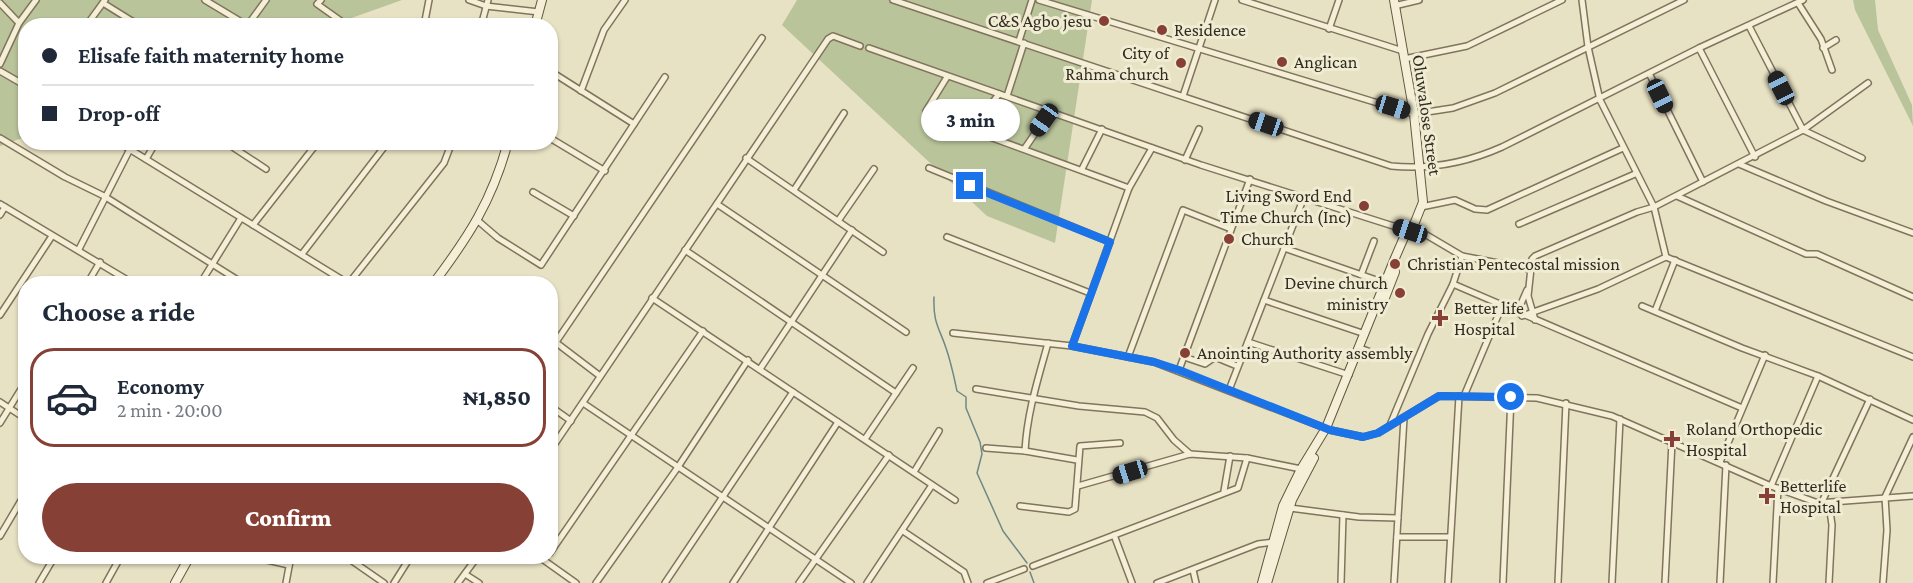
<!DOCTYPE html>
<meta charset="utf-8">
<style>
body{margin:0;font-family:"Crimson Pro",serif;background:#f2f2f3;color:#1f2937;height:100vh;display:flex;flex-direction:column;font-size:22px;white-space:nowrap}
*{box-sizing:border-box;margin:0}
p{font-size:20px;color:#747a83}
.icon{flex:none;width:33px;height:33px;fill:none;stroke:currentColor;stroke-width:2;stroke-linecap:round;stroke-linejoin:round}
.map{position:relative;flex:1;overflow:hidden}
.panel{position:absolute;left:18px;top:276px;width:540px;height:288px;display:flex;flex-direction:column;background:#fff;border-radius:24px;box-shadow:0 2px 4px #0004}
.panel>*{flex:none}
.hud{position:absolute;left:18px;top:18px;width:540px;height:132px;border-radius:24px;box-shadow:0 2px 4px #0004;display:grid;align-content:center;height:132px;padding:0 24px;background:#fff}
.end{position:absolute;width:27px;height:27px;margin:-14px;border:8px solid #1a73e8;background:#fff;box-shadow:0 0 0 3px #fff}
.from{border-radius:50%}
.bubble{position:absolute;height:42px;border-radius:21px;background:#fff;box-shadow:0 2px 4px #0004;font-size:20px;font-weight:800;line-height:42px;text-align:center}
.car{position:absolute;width:18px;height:36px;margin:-18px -9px;border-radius:8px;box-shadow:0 0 4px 2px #0007;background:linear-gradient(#222 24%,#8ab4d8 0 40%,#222 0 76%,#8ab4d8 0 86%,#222 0)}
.hud b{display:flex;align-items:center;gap:21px;height:57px;font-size:22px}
.hud b+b{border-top:2px solid #e0e1e3}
.hud i{width:15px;height:15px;background:#1f2937}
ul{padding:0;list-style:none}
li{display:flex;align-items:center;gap:18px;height:99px;margin:0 12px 9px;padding:0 12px;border:3px solid transparent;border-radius:24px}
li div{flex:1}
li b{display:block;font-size:22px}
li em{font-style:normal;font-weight:800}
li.selected{border-color:#874035}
li>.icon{width:54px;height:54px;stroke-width:1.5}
h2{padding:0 24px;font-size:27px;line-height:72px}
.action{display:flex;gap:12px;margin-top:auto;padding:12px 24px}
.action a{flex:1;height:69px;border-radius:36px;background:#874035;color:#fff;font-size:24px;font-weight:800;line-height:69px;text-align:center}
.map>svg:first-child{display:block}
.green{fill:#b9c49a}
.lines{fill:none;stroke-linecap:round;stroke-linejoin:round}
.stream{stroke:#6e8885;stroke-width:1.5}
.street-casing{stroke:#80745d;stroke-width:8}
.secondary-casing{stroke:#625640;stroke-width:10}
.street{stroke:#f4efd6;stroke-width:5}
.secondary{stroke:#f4efd6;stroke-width:8}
.route{stroke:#1a73e8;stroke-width:8}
.poi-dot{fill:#874035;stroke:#f0ecd3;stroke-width:2}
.labels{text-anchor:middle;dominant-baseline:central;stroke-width:6;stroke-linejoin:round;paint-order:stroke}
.poi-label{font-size:18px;fill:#322b1f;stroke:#f0ecd3;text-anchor:start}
.street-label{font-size:18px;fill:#322b1f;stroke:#f0ecd3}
</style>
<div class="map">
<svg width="1913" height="583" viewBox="0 0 1913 583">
<rect width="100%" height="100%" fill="#e8e2c4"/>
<g class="green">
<path d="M0,0H402L332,25L26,26L25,137L0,146Z"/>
<path d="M797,0H1092L1055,243L987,216L782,25Z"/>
<path d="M1853,0H1875L1878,30L1912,105L1913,126L1855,10Z"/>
</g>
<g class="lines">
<g class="stream">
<path d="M934,297C933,323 939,327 946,348C951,362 954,377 957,391L966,397V408L980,442L982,454L977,473L1003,531L1027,563"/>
<path d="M1030,572L1034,583"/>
</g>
<defs>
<g id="street">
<path d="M205,0L248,26"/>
<path d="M321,0L317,4L348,26"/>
<path d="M469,0L486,6L539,12"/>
<path d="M893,0L1391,166C1431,170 1466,163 1502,147L1699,48L1803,0"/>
<path d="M1039,0L1414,114L1453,108L1495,93L1684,0"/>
<path d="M1242,0L1403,51"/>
<path d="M1582,0L1588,47L1600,100L1654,207L1666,257"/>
<path d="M0,3L19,23"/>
<path d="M103,3L140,26"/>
<path d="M1798,3L1821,39L1832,70"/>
<path d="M1394,6L1419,0"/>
<path d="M86,26L105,0"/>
<path d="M247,26L266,0"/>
<path d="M424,26L429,0"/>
<path d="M481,26L488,0"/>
<path d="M1749,26L1803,130L1862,158"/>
<path d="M1329,29L1339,0"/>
<path d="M1019,41L1032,0"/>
<path d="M869,48L1201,165L1409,231"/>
<path d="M1699,48L1755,157"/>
<path d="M1823,48L1836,40"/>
<path d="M1404,59L1467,46L1562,0"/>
<path d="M0,64L19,23L36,0"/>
<path d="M0,71L26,86"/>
<path d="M550,71L634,124"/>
<path d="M1650,75L1703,182"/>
<path d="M947,77L926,111L927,114L1129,188"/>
<path d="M581,91L604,30L625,0"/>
<path d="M1007,96L1024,43"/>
<path d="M1183,96L1215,0"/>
<path d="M972,129L999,94"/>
<path d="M0,138L65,177L104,196L244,284"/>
<path d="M550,138L605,171"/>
<path d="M118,142L349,284"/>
<path d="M225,142L266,169"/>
<path d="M1025,148L1051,110"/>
<path d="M746,158L883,252"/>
<path d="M146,159L156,142"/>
<path d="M1185,160L1199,129"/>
<path d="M1739,164L1826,201L1913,233"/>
<path d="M929,168L1110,242"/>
<path d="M1082,169L1102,129"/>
<path d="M794,190L844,113"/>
<path d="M533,192L574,216"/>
<path d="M1677,196L1806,254H1817L1913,297"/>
<path d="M0,204L134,284"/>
<path d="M717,204L906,332"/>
<path d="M1421,207L1455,200L1475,209L1487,210L1623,148"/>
<path d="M0,215L5,207"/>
<path d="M477,220L498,238L541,265L665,77"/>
<path d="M838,221L874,169"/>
<path d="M1519,224L1635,174"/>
<path d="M253,225L318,142"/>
<path d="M1413,227L1462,256L1530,269"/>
<path d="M947,237L1090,293"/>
<path d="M1284,248L1385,283"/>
<path d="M79,249L129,151"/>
<path d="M685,250L896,393"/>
<path d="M302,254L388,142"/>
<path d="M1361,275L1374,241"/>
<path d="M349,283L444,163L452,142"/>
<path d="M87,284L100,262"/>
<path d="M200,284L241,218"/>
<path d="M1453,284L1742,408"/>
<path d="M652,298L955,500"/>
<path d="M1264,300L1365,334"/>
<path d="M1642,306L1742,348L1818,376L1913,420"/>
<path d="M1655,311L1675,260"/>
<path d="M1517,313L1527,290"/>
<path d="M0,315L52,236"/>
<path d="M1522,316L1598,289L1666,257L1913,357"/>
<path d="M1535,320L1528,296L1532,259L1535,256L1637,212L1654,207L1803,130L1868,83"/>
<path d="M953,333L1072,346L1154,362L1330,430L1363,437L1378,433L1439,396L1537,398L1612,416L1771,486L1818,503L1913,496"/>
<path d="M550,338L600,376"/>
<path d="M556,342L762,38"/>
<path d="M1248,342L1349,375"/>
<path d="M1072,346L1129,188L1152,148"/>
<path d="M1360,348L1383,357L1392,356"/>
<path d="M1128,357L1183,210L1231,229"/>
<path d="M1184,357L1205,364L1215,357L1237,366"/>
<path d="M760,369L852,230"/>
<path d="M1179,370L1250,179"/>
<path d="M976,389L1079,406L1145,412L1157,418L1174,440L1190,454"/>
<path d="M1229,390L1304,197"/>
<path d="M1464,396L1502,306"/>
<path d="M0,402L26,419"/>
<path d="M583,403L851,583"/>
<path d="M550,406L571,421"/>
<path d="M0,423L26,381"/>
<path d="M1390,425L1428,334L1453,284L1462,256"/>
<path d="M865,439L913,368"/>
<path d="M986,448L1025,451L1077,460"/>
<path d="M550,451L828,39L833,36L860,46"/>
<path d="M1025,451C1027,413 1038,379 1048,343"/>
<path d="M1720,462L1765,355"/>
<path d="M914,472L939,431"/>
<path d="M1078,486L1190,454L1247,458L1301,469"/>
<path d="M1771,486L1818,376"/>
<path d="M1224,491L1230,456"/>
<path d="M1821,504L1870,399"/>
<path d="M1020,506L1069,512L1075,509L1080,446L1120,443"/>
<path d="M1290,508L1359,517L1398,518"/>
<path d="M903,531L964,572L968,583"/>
<path d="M1114,535L1132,583"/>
<path d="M0,536L26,492"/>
<path d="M1397,537H1450"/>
<path d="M550,553L703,331"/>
<path d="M249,556L289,565"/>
<path d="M345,556L384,583"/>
<path d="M538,556L576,583"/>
<path d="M1033,566L1238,488L1247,458"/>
<path d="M1193,570L1196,583"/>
<path d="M465,574L479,583"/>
<path d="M39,583L55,556"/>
<path d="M106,583L121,556"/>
<path d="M286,583L291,556"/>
<path d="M394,583L411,556"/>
<path d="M458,583L478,556"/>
<path d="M596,583L678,467L748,360"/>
<path d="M665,583L793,392"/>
<path d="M733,583L838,422"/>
<path d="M799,583L889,455"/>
<path d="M867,583L932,485"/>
<path d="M987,583L1024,569"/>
<path d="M1157,583L1258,544L1274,542"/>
<path d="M1341,583L1343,515"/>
<path d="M1394,583L1404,418"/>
<path d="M1448,583L1459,396"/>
<path d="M1503,583L1511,397"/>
<path d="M1558,583L1566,403"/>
<path d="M1612,583L1620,419"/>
<path d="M1665,583L1672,442"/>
<path d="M1720,583L1726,465"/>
<path d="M1773,583L1778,488"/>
<path d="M1829,583L1832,525L1829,504"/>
<path d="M1883,583L1887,530L1885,497L1913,437"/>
</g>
<g id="secondary">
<path d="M535,26L542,0"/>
<path d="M433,284C469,236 492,201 508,142"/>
<path d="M1381,308L1395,272"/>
<path d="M175,583L190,556"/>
<path d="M1262,583L1283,506L1301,469L1326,428L1395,258L1405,235L1413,227L1423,202L1414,114L1394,0"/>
<path d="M1267,583L1292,500L1314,458"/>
</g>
</defs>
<use href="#street" class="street-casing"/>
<use href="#secondary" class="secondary-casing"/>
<use href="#street" class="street"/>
<use href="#secondary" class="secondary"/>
</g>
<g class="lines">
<path class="route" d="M970,186L1110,242L1072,346L1154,362L1179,370L1330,430L1363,437L1378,433L1439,396L1511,397"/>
</g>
<g class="poi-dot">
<circle cx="1104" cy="21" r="6"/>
<circle cx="1162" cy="30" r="6"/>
<circle cx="1282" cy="62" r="6"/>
<circle cx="1181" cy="63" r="6"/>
<circle cx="1364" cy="206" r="6"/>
<circle cx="1229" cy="239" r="6"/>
<circle cx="1395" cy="264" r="6"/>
<circle cx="1400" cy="293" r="6"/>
<path d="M1437 309h6v6h6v6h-6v6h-6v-6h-6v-6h6z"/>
<circle cx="1185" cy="353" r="6"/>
<path d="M1669 430h6v6h6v6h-6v6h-6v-6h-6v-6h6z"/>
<path d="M1764 487h6v6h6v6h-6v6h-6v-6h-6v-6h6z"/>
</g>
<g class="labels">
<g class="poi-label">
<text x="1092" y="21" text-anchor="end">C&amp;S Agbo jesu</text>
<text x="1174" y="30">Residence</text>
<text x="1169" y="53" text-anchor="end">City of<tspan x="1169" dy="21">Rahma church</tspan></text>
<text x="1294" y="62">Anglican</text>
<text x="1352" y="196" text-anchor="end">Living Sword End<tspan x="1352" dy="21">Time Church (Inc)</tspan></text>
<text x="1241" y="239">Church</text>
<text x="1407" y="264">Christian Pentecostal mission</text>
<text x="1388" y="283" text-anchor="end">Devine church<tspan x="1388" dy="21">ministry</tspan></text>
<text x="1454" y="308">Better life<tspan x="1454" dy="21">Hospital</tspan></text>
<text x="1197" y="353">Anointing Authority assembly</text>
<text x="1686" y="429">Roland Orthopedic<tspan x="1686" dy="21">Hospital</tspan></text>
<text x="1780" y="486">Betterlife<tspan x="1780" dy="21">Hospital</tspan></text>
</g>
<g class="street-label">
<text transform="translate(1427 115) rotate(82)">Oluwalose Street</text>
</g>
</g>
</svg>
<i class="end from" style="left:1511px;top:397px"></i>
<i class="end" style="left:970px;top:186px"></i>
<div class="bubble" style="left:921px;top:99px;width:99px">3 min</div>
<i class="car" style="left:1781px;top:88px;rotate:333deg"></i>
<i class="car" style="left:1660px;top:96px;rotate:154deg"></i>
<i class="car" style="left:1393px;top:107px;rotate:107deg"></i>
<i class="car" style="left:1044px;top:120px;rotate:215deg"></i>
<i class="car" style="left:1266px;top:124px;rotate:289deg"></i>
<i class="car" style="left:1410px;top:231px;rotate:288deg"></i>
<i class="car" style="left:1130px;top:472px;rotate:253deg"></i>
<div class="hud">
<b><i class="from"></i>Elisafe faith maternity home</b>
<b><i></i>Drop-off</b>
</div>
<section class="panel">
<h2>Choose a ride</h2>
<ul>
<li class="selected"><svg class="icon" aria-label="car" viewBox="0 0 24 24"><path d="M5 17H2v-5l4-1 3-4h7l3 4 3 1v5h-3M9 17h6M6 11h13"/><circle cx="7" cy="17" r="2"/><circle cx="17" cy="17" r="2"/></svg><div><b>Economy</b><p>2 min · 20:00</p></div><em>₦1,850</em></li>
</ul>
<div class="action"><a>Confirm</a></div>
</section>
</div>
